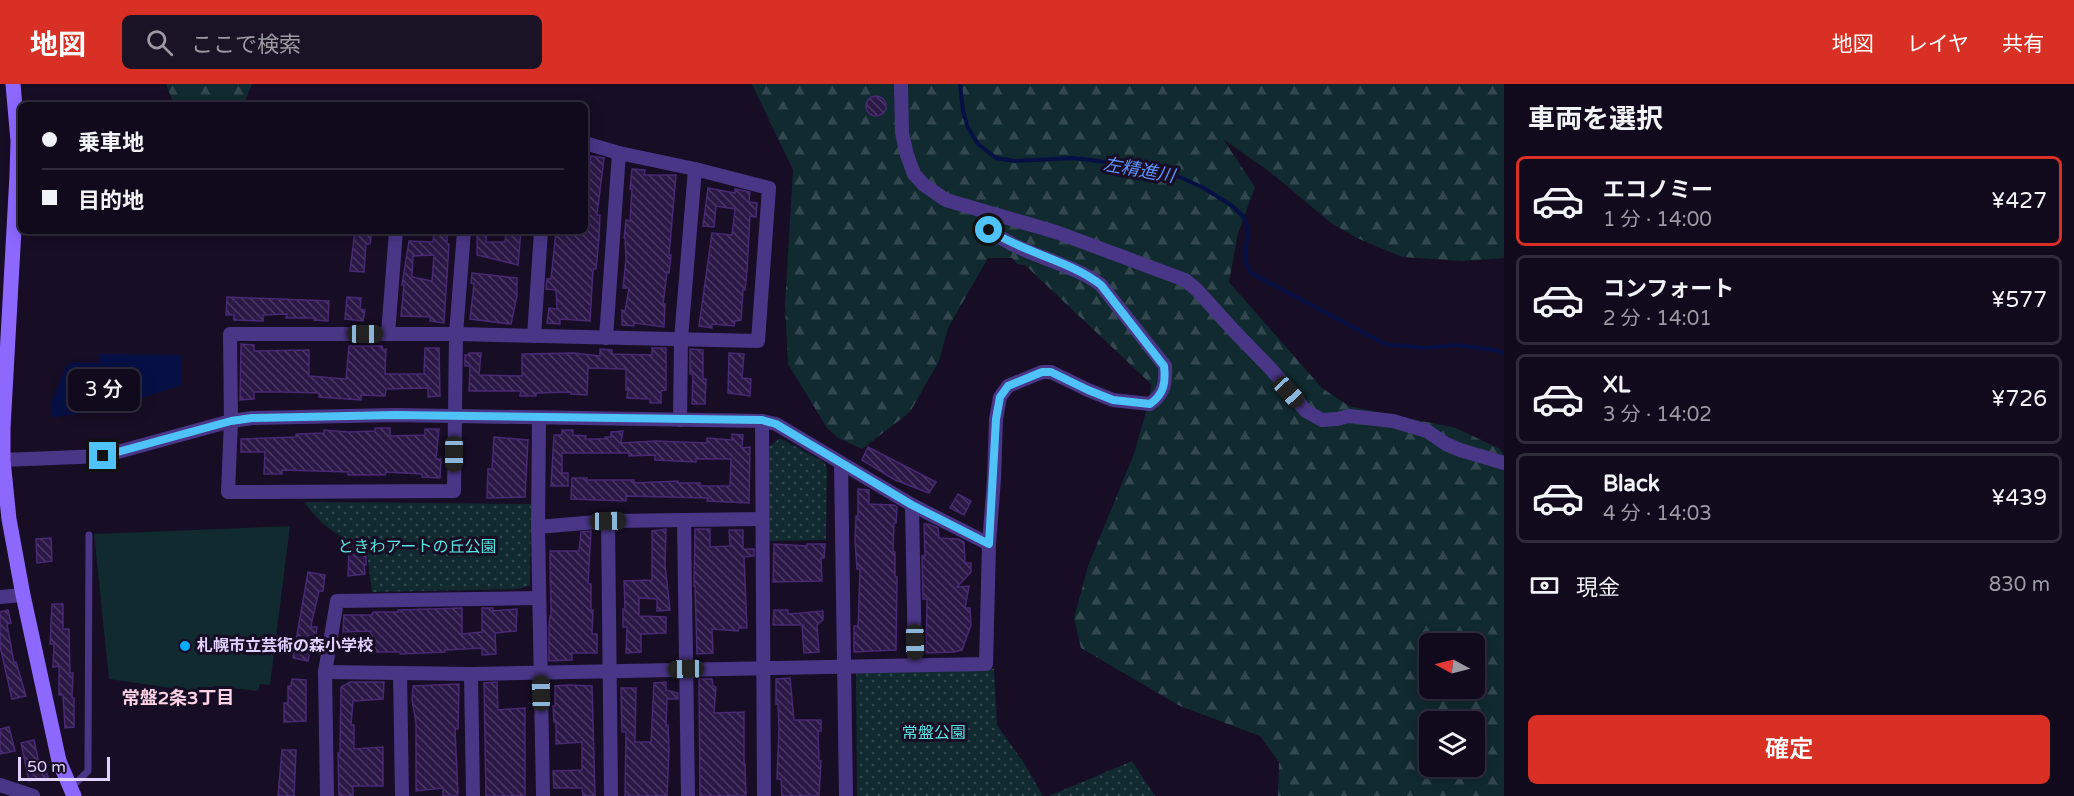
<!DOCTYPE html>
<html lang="ja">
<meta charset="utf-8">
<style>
body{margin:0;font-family:"Varela Round","Noto Sans JP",sans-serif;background:#1a1325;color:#f1f3f6;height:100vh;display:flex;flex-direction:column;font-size:22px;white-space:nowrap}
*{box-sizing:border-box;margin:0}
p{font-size:20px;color:#9c9aa3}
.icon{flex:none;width:33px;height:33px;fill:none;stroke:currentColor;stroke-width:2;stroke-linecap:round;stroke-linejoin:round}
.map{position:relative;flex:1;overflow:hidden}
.drawer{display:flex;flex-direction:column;background:#110a1c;width:570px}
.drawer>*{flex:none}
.guide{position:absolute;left:18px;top:18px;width:570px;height:132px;border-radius:9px;box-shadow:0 3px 15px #0003,0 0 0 2px #302b3b;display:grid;align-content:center;height:132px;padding:0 24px;background:#110a1c}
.needle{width:39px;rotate:277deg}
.tools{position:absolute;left:1419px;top:549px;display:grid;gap:12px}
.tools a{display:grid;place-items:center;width:66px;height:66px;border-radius:9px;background:#110a1c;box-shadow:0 3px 15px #0003,0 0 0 2px #302b3b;font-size:30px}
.scale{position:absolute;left:18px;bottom:15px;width:92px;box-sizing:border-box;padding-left:6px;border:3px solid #e1d1ff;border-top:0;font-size:16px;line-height:21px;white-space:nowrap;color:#e1d1ff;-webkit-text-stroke:4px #170d25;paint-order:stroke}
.end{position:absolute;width:27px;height:27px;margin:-14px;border:8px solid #4fc3f7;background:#111;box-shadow:0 0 0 3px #111}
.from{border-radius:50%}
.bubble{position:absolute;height:42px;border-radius:9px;background:#110a1c;box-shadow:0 3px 15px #0003,0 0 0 2px #302b3b;font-size:20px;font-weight:600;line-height:42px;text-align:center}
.car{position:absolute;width:18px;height:36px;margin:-18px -9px;border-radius:8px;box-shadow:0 0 4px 2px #0007;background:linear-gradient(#222 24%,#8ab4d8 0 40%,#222 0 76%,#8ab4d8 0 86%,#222 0)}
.guide b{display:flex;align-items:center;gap:21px;height:57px;font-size:22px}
.guide b+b{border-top:2px solid #302b3b}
.guide i{width:15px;height:15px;background:#f1f3f6}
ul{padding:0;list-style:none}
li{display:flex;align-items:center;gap:18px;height:90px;margin:0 12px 9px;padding:0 12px;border:3px solid #302b3b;border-radius:9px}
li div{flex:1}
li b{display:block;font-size:22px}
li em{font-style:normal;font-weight:600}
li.on{border-color:#d93025}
li>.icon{width:54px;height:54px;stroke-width:1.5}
h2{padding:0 24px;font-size:27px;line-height:72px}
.pay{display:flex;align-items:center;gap:15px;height:66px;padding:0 24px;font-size:22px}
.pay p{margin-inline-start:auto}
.cta{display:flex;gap:12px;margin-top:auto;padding:12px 24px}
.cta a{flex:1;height:69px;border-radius:9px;background:#d93025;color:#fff;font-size:24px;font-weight:600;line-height:69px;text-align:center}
header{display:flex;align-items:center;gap:36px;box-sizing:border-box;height:84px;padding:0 30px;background:#d93025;color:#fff}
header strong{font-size:28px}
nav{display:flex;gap:33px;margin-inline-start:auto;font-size:21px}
.search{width:420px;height:54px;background:#1a1325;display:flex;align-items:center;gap:15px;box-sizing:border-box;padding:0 21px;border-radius:9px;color:#9c9aa3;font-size:22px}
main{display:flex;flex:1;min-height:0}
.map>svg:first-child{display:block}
.grass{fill:#102a2f}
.forest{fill:url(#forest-firs);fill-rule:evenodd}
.park{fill:url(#park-dots)}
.water{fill:#071044}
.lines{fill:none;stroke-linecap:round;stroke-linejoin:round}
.stream{stroke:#071044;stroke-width:4}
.building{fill:url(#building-back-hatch);stroke:#482974;stroke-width:1.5;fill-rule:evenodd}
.lane{stroke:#4a3687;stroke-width:7}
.street{stroke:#4a3687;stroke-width:14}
.secondary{stroke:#8d68ff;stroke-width:15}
.route{stroke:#4fc3f7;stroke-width:8}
.poi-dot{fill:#00acfc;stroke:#170d25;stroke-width:2}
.labels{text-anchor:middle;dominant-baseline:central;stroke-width:6;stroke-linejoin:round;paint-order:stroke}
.park-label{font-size:16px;fill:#57e5e1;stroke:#170d25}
.poi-label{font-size:16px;font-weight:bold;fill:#e1d1ff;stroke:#170d25;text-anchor:start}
.water-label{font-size:18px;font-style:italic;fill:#5f93ff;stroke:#170d25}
.neighbourhood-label{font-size:18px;font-weight:bold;fill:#ffd3e6;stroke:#170d25}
</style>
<header>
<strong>地図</strong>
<div class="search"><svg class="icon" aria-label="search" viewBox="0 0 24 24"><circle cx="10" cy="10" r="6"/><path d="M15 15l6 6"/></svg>ここで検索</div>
<nav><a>地図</a><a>レイヤ</a><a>共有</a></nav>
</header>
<main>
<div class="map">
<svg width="1504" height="712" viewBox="0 0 1504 712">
<defs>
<pattern id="forest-firs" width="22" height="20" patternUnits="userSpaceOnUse" patternTransform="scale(1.5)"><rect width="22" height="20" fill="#102a2f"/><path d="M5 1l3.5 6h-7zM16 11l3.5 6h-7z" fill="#32484e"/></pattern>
<pattern id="park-dots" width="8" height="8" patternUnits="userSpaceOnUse" patternTransform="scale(1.5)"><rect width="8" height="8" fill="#102a2f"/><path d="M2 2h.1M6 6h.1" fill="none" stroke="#32484e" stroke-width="1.8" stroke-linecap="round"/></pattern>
<pattern id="building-back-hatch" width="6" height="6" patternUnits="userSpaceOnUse" patternTransform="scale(1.5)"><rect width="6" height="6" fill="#2c1847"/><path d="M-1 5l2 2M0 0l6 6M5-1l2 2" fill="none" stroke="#4a3963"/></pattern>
</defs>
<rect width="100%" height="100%" fill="#170d25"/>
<path class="grass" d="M290,442L270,601L260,600L258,607L214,602L212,610L109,595L94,450Z"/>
<g class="forest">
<path d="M166,0H252L245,17L240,21H174Z"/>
<path d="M752,0H1504V174L1463,177L1402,173L1357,154L1331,139L1270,88L1223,55L1255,103L1238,149L1229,198L1322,304L1349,322L1456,344L1500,365L1504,371V712H1278L1279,678L1260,652L1180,622L1081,564L1074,534L1088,482L1134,370L1149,317L1151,300L1025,181L1017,180L1012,174H988L948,244L939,277L910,328L862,365L838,354L827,344L788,280L785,221L793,86ZM1430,560H1474V604H1430ZM1430,638H1474V682H1430Z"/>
</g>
<g class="park">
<path d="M780,354L824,378L827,384L826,456L769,457V363Z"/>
<path d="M304,418L531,420L530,501L520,505L372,508L366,462C342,458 318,438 304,418Z"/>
<path d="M994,585L997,641L1024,679L1043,712H857L856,589Z"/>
<path d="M1132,677L1155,712H1049Z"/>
</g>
<path class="water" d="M100,270L182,271V301L98,328L52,333L51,319L66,282L74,278L99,279Z"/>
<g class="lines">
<path class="stream" d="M960,0L963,27L968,44L978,60L996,74L1015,77L1073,74L1124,80L1177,92L1202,103L1231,121L1243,132L1248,144L1245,177L1251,189L1385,260L1425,264L1455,261L1494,266L1504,269"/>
</g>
<g class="building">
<circle cx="876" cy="22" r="10"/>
<path d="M591,72L604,74L597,131H600L599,154L596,185H593L590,237L560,235V240L547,239L549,224L557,225L556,206L546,205L547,195H551L556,147H585V117Z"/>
<path d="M632,85L645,86L644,91H676L669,171H671L669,189L667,188L663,220H665L664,243L634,239V242L622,241V226L625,227L629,204H623L626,175L625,154H624L626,136L630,137L632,105H630Z"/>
<path d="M708,104L735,109V105L750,108L749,118L757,119L756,133L750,132L747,187L745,206H743L741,236L735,237L734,242L712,240V244L699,242L712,149L732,151L735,125L716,122L714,143L703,142Z"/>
<path d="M355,147H372L370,160H366L364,188L350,187Z"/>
<path d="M434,147H447V160H449L444,239L430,237L431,233L401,232L404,201H402L409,157L433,158ZM434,171L432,197L412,193L413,172Z"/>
<path d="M477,147H487L486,158H505L506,147H521L518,181L477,171Z"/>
<path d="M472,189L517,194V212L511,240L470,235L474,200L471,199Z"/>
<path d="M227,213L329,217L328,237L314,236V234H286L287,230L263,231V237L234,236V231H226Z"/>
<path d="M347,213L361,214L360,225L365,226L363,237L345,235Z"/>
<path d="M241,260L254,261V267L309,266V292L346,295L349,262H382L383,266L386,265L385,290H424L425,264H439L440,312L428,313V304L386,305L385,312L361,311V316L319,313V309L283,308H254V315L240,316Z"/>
<path d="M652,264H666V306L661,307V319H650V315L627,314L628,306H626V286L625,285L588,284L587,311L571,310V308L536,309V312H520L521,307H469L470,282H465V271H468L469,269H481L479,291L522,292V270L574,269L600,272V265L612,266V270L652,271Z"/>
<path d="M690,265L703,266V295H706L705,320H692L693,290H690Z"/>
<path d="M729,269L744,270L742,294L751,295L750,312L728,309Z"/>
<path d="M375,344H390V352L425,351V345H439L436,375H441L440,394L422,393V390L386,388L385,391H348V388L282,386V390H264L265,368H241V355L296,353V350L324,349V346L348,348L375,347Z"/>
<path d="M562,346H573V351L586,352L585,355H605V353H611V348L623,347L621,359L655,357L707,359V354L732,356V350L743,351L742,364L750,363L749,419L707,417L708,414L626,412V417L571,415L572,394H587V396H634V399L678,397V399H700V402H730L731,375H696V378L655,376V371L629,372V369H562V389H568V402H551L554,351H562Z"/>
<path d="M494,353L528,356L525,413L487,414L488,385H492Z"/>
<path d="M868,363L936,398L929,409L895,396L862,376Z"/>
<path d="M858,405L869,406V420L894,421L897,423L896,439H894L893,468H895V493H897L896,566L854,568V542H858L859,517L860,485H857L855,457L856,432H858Z"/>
<path d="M958,410L971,417L964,431L950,424Z"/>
<path d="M924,440H929L938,444L939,454L958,455L964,458L965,479H971V488L957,503L969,502L965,524H970L971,541L962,566L954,568L926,569L927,515H923L922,472H925Z"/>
<path d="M666,445L665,481L670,526L657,527V515L639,514V532L666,533V549L641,550V568L626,569L627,543H623V525H625L624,497L652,496V447Z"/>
<path d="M695,445H710V463L730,462L729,446H743V465H754V472L744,473L747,544H739L738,547L712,545L713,569L697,570L695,502H694Z"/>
<path d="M591,447L588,499L591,500V526H593L592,550H597V569H572V576L549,577V542L550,532H551L550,467H579L581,448Z"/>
<path d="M51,454L52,477L37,479L36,455Z"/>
<path d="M774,460L807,462V460H825L824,474H821L822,497L773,498Z"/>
<path d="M349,464H366V481H364L365,490L348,492Z"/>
<path d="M308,488L325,491L323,507H319L312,537L311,543H317L315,555H312L308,577L293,574Z"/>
<path d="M52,520H63V545H69L70,589H73L72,614H74V643L65,644L63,611H59V582L53,583L54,560H50Z"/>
<path d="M462,524V550L482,548V524H493V527L517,525L516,547L495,549L496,570L482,571V564L445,566V568L400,570V568H369L371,547L343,548L344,531H372L373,528H398V526Z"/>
<path d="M8,526L11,539L7,540L14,579L16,578L26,612L12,615L0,562V528Z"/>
<path d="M774,526H788V530L823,527V536L817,541L819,568L804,569L802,541H773Z"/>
<path d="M790,594L794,636H821V647H818L819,677H821L819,712H782L781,695H777L779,644L778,620H776V595Z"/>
<path d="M292,595L306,596V637L284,638V619H288V602H291Z"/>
<path d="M699,595H712L713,602L716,603L714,629L744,628V680H745L746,712H700Z"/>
<path d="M350,598H384L383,615L353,617L351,641H354V665L383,663V702H353V712H339L338,669H340L341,603Z"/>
<path d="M497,598L498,626L525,624V712H486L484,599Z"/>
<path d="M666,598V606L678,609V615H667L666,642L668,641L669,665L667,712H625L626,648H622L621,604H636L635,658H651L654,599Z"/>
<path d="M459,600L458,645H455L458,712H443V704L416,707V638L412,616L413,602Z"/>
<path d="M568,601L592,602L595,712H583L582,704H554L553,687L582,686V658L556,660V638H554L553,622H555V602Z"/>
<path d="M9,643L15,667L0,670V645Z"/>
<path d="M34,656L39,679L43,678L48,693L29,697L21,659Z"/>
<path d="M282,666H296L294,712H278Z"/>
</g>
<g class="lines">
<path class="lane" d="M71,704L88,687L89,451"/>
<g class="street">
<path d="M901,0L902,49L907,71L914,90L924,101L946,116L1056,148L1185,196L1197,206L1235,248L1271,285L1306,327L1322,336L1337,335L1349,332L1393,337L1427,347L1446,360L1460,366L1504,379"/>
<path d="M986,128L984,137C1004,169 1070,176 1101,201L1165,282C1166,299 1164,310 1150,320L1113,316L1088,306L1051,288H1042L1008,302L1000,313L996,335L994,395L989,460"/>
<path d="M464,147L456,250L454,407L228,408L231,337L230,250H456L758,257L769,104L695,85L619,69L585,59"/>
<path d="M388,250L396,147"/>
<path d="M534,252L541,147"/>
<path d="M606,254L619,69"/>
<path d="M539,334L538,443L543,712"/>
<path d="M680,336L681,255L695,85"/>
<path d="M762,337L764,712"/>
<path d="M3,376L103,372L231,337L252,334L395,331L762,337L776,340L912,421L989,460L986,580L471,590L325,588"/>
<path d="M841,379L846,712"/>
<path d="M912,421L915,581"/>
<path d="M684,436L688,712"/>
<path d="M608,437L611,712"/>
<path d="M538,443L608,437L762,435"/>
<path d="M0,513L23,511"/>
<path d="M400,589L402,712"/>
<path d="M471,590L473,712"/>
<path d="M0,701L33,712"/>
<path d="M327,712L325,588L337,517L539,514"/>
</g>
<path class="secondary" d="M13,0L18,57L17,91L3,344V376L9,435L23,511L59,677L74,712"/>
</g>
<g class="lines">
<path class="route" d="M103,372L231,337L252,334L395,331L762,336L776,340L912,421L989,460L996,335L1000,313L1008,302L1042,288H1051L1088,306L1113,316L1150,320C1164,310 1166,299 1164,282L1101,201C1071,177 1024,169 989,146"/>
</g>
<circle class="poi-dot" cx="185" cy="562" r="6"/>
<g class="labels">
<g class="park-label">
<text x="417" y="463">ときわアートの丘公園</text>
<text x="934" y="649">常盤公園</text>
</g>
<g class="poi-label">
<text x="197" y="562">札幌市立芸術の森小学校</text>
</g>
<g class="water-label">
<text transform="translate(1139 86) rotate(10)">左精進川</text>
</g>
<g class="neighbourhood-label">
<text x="178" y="614">常盤2条3丁目</text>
</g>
</g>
</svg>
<div class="tools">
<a><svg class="needle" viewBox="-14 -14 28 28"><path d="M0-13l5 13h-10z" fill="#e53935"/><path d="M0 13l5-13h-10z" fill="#9c9aa3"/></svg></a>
<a><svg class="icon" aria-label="layers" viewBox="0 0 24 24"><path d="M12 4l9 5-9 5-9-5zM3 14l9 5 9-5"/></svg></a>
</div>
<div class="scale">50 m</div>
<i class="end from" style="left:989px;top:146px"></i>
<i class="end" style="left:103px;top:372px"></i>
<div class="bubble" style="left:68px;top:285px;width:72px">3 分</div>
<i class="car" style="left:365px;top:250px;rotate:90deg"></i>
<i class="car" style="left:1289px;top:308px;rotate:137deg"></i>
<i class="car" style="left:454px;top:370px;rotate:180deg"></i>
<i class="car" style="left:608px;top:437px;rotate:89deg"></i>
<i class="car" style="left:915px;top:558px;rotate:179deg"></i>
<i class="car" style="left:686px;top:585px;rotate:269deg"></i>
<i class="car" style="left:541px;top:609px;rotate:359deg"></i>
<div class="guide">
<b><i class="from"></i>乗車地</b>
<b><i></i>目的地</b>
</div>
</div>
<section class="drawer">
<h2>車両を選択</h2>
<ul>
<li class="on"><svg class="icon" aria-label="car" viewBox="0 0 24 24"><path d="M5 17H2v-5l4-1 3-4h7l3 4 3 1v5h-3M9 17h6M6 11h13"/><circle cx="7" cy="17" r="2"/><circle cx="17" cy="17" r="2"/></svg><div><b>エコノミー</b><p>1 分 · 14:00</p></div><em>¥427</em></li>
<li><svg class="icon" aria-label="car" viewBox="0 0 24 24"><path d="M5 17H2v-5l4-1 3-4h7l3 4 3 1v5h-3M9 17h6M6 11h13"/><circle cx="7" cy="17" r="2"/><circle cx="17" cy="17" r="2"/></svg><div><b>コンフォート</b><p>2 分 · 14:01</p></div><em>¥577</em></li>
<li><svg class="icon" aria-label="car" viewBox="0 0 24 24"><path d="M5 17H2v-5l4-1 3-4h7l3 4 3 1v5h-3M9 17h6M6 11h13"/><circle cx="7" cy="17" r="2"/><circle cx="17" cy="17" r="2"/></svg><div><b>XL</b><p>3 分 · 14:02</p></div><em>¥726</em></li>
<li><svg class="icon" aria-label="car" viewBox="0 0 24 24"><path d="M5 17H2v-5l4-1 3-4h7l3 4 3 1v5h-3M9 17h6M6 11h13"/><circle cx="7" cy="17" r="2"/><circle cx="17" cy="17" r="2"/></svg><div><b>Black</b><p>4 分 · 14:03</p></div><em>¥439</em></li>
</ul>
<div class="pay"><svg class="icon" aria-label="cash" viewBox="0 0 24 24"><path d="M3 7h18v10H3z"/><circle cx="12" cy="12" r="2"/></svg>現金<p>830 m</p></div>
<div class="cta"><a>確定</a></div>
</section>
</main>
